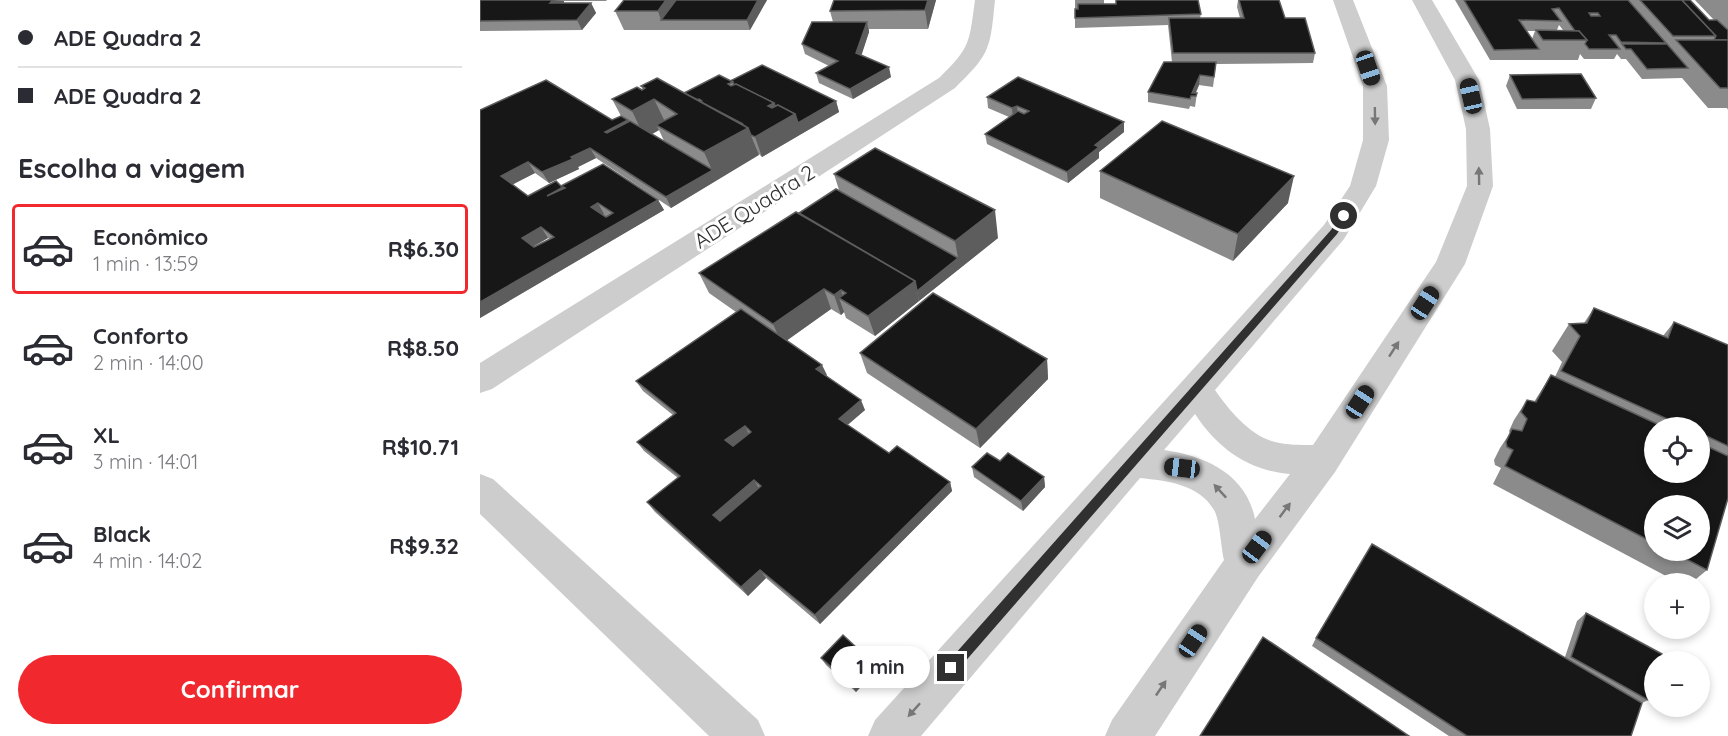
<!DOCTYPE html>
<html lang="pt">
<meta charset="utf-8">
<style>
body{margin:0;font-family:Quicksand,sans-serif;background:#f7f7f7;color:#2b2b33;height:100vh;display:flex;flex-direction:column;font-size:22px;white-space:nowrap}
*{box-sizing:border-box;margin:0}
p{font-size:20px;color:#7c7c81}
.icon{flex:none;width:33px;height:33px;fill:none;stroke:currentColor;stroke-width:2;stroke-linecap:round;stroke-linejoin:round}
.map{position:relative;flex:1;overflow:hidden}
.drawer{display:flex;flex-direction:column;background:#fff;width:480px}
.drawer>*{flex:none}
.top-card{display:grid;align-content:center;height:132px;padding:0 18px;background:#fff}
.tools{position:absolute;left:1164px;top:417px;display:grid;gap:12px}
.tools a{display:grid;place-items:center;width:66px;height:66px;border-radius:50%;background:#fff;box-shadow:0 3px 9px #0003;font-size:30px}
.end{position:absolute;width:27px;height:27px;margin:-14px;border:8px solid #303030;background:#fff;box-shadow:0 0 0 3px #fff}
.from{border-radius:50%}
.bubble{position:absolute;height:42px;border-radius:21px;background:#fff;box-shadow:0 3px 9px #0003;font-size:20px;font-weight:700;line-height:42px;text-align:center}
.car{position:absolute;width:18px;height:36px;margin:-18px -9px;border-radius:8px;box-shadow:0 0 4px 2px #0007;background:linear-gradient(#222 24%,#8ab4d8 0 40%,#222 0 76%,#8ab4d8 0 86%,#222 0)}
.top-card b{display:flex;align-items:center;gap:21px;height:57px;font-size:22px}
.top-card b+b{border-top:2px solid #e1e1e2}
.top-card i{width:15px;height:15px;background:#2b2b33}
ul{padding:0;list-style:none}
li{display:flex;align-items:center;gap:18px;height:90px;margin:0 12px 9px;padding:0 6px;border:3px solid transparent;border-radius:6px}
li div{flex:1}
li b{display:block;font-size:22px}
li em{font-style:normal;font-weight:700}
li.active{border-color:#f1282e}
li>.icon{width:54px;height:54px;stroke-width:1.5}
h2{padding:0 18px;font-size:27px;line-height:72px}
.cta{display:flex;gap:12px;margin-top:auto;padding:12px 18px}
.cta a{flex:1;height:69px;border-radius:36px;background:#f1282e;color:#fff;font-size:24px;font-weight:700;line-height:69px;text-align:center}
main{display:flex;flex:1;min-height:0}
.map>svg:first-child{display:block}
.lines{fill:none;stroke-linecap:round;stroke-linejoin:round}
.street{fill:#cdcdcd;fill-rule:evenodd}
.wall{fill:#8b8b8b;fill-rule:evenodd}
.shaded-wall{fill:#5d5d5d}
.building{fill:#171717;stroke:#5d5d5d;stroke-width:1.5;fill-rule:evenodd}
.oneway{fill:#777}
.route{fill:#303030}
.labels{text-anchor:middle;dominant-baseline:central;stroke-width:6;stroke-linejoin:round;paint-order:stroke}
.street-label{font-size:21px;fill:#303030;stroke:#fff}
</style>
<main>
<section class="drawer">
<div class="top-card">
<b><i class="from"></i>ADE Quadra 2</b>
<b><i></i>ADE Quadra 2</b>
</div>
<h2>Escolha a viagem</h2>
<ul>
<li class="active"><svg class="icon" aria-label="car" viewBox="0 0 24 24"><path d="M5 17H2v-5l4-1 3-4h7l3 4 3 1v5h-3M9 17h6M6 11h13"/><circle cx="7" cy="17" r="2"/><circle cx="17" cy="17" r="2"/></svg><div><b>Econômico</b><p>1 min · 13:59</p></div><em>R$6.30</em></li>
<li><svg class="icon" aria-label="car" viewBox="0 0 24 24"><path d="M5 17H2v-5l4-1 3-4h7l3 4 3 1v5h-3M9 17h6M6 11h13"/><circle cx="7" cy="17" r="2"/><circle cx="17" cy="17" r="2"/></svg><div><b>Conforto</b><p>2 min · 14:00</p></div><em>R$8.50</em></li>
<li><svg class="icon" aria-label="car" viewBox="0 0 24 24"><path d="M5 17H2v-5l4-1 3-4h7l3 4 3 1v5h-3M9 17h6M6 11h13"/><circle cx="7" cy="17" r="2"/><circle cx="17" cy="17" r="2"/></svg><div><b>XL</b><p>3 min · 14:01</p></div><em>R$10.71</em></li>
<li><svg class="icon" aria-label="car" viewBox="0 0 24 24"><path d="M5 17H2v-5l4-1 3-4h7l3 4 3 1v5h-3M9 17h6M6 11h13"/><circle cx="7" cy="17" r="2"/><circle cx="17" cy="17" r="2"/></svg><div><b>Black</b><p>4 min · 14:02</p></div><em>R$9.32</em></li>
</ul>
<div class="cta"><a>Confirmar</a></div>
</section>
<div class="map">
<svg width="1248" height="736" viewBox="0 0 1248 736">
<rect width="100%" height="100%" fill="#fff"/>
<g class="lines">
<g class="street">
<path d="M495,0H515C510,49 511,53 475,88L12,389L0,393V363L459,78C491,47 489,43 495,0Z"/>
<path d="M853,0H873L907,86L909,140L896,186L864,239L735,390C749,410 770,436 795,442C807,445 820,445 833,445L956,262L987,186L986,129L975,80L932,0H952L999,80L1010,129L1013,186L985,264L855,472L778,577L675,736H625L632,720L744,560C741,548 740,520 734,510C719,484 687,481 660,478L441,736H388L395,720L844,225L870,186L883,140V86ZM715,414C737,448 769,471 810,474L775,519C766,474 726,456 684,450Z"/>
<path d="M0,474L13,479L278,720L285,736H229L0,514Z"/>
</g>
</g>
<g class="wall">
<path d="M0,0H127L126,1H84V3H111L116,13L102,30L0,31Z"/>
<path d="M287,0L270,30H144L135,11Z"/>
<path d="M456,0L448,29H389V32L381,55L411,77L373,99L339,83L336,73L349,66L325,54L322,44L353,22L350,11Z"/>
<path d="M595,0H624V4L721,14L720,18H760L757,7L758,0H799L805,18L835,53L833,63L736,64L733,87L719,85L716,93H717L715,107L710,106L709,109L668,102V92L692,62L688,25L595,28Z"/>
<path d="M975,0H1210L1229,20H1234L1215,0H1248V110L1247,108H1228L1202,78L1162,79L1146,59H1141L1137,54L1134,59H1104L1100,54L1098,60H1010ZM1079,25L1083,30H1077ZM1046,31H1055L1052,39Z"/>
<path d="M1030,75L1116,98L1111,109H1037L1026,86Z"/>
<path d="M250,81L356,101L359,112L282,157L279,154L191,208L116,158L98,167L99,169L69,183L55,173L32,184L48,196L81,186L178,200L184,210L0,318V110L132,120L141,116L132,99L162,90H163L161,86L204,92ZM179,130L184,141L172,134ZM83,187L85,188L67,196ZM68,238L70,239L54,247H53Z"/>
<path d="M507,97L644,132L619,152V158L588,183L507,144L505,134L529,117L508,108Z"/>
<path d="M620,171L808,203L753,261L620,198Z"/>
<path d="M354,174L518,238L395,336L366,318L364,312L361,315L351,309L307,340L385,410L367,425L409,453L470,482L472,491L340,624L286,578L268,596L175,512L167,502L198,478L164,451L157,442L193,415L163,391L156,381L256,312L229,293L219,273L359,190Z"/>
<path d="M1114,308L1183,336L1194,322L1248,345V498L1227,570L1210,584H1201L1013,484L1021,468L1015,465L1014,460L1020,448L1030,433L1029,431L1034,420L1047,400L1054,402L1071,375L1075,377L1082,362L1072,351L1089,324L1104,323ZM1174,428H1220V472ZM1174,506L1220,550H1174Z"/>
<path d="M380,353L567,359L568,379L500,448L387,373Z"/>
<path d="M520,461L564,477L565,487L543,511L494,477L492,467Z"/>
<path d="M1106,613L1168,700L1162,703L1151,736H969L832,646L836,638L1085,657L1097,621Z"/>
<path d="M341,658L397,669L376,692L346,665Z"/>
</g>
<g class="shaded-wall">
<path d="M73,0L85,1H84V3L75,13L70,3Z"/>
<path d="M186,0H206L181,20L178,11Z"/>
<path d="M278,0H287L270,30L267,20Z"/>
<path d="M448,0H456L448,29L445,10Z"/>
<path d="M111,3L116,13L102,30L97,20Z"/>
<path d="M387,22L389,32L379,63L376,53Z"/>
<path d="M409,67L411,77L373,99L370,89Z"/>
<path d="M720,75L719,85L714,96L712,93Z"/>
<path d="M174,99L187,126L176,125L179,130L165,138L152,111Z"/>
<path d="M356,101L359,112L282,157L275,137L288,106L294,103L315,114Z"/>
<path d="M537,106L538,116L533,119L532,108Z"/>
<path d="M148,120L154,130L131,143L125,132Z"/>
<path d="M644,122V132L619,152V158L588,183L587,172L615,145Z"/>
<path d="M268,128L279,155L191,208L186,197L232,170L224,152Z"/>
<path d="M110,148L116,158L98,167L99,169L69,183L62,172Z"/>
<path d="M48,162L55,173L28,187L21,176Z"/>
<path d="M814,176L808,203L753,261L758,234Z"/>
<path d="M178,200L184,210L0,318V302Z"/>
<path d="M118,203L124,214L118,217L111,207Z"/>
<path d="M515,210L518,238L439,301L437,291L478,258L475,241Z"/>
<path d="M61,227L68,238L50,248L42,238Z"/>
<path d="M435,281L439,301L395,336L388,316Z"/>
<path d="M344,289L351,309L302,344L293,324Z"/>
<path d="M361,290L365,302L359,298L364,312L361,315L354,295Z"/>
<path d="M567,359L568,379L500,448L496,429Z"/>
<path d="M342,365L347,375L341,380L336,369Z"/>
<path d="M381,400L385,410L363,429L359,419Z"/>
<path d="M265,426L270,436L252,450L245,440Z"/>
<path d="M564,477L565,487L543,511L541,501Z"/>
<path d="M274,480L280,490L240,525L233,515Z"/>
<path d="M470,482L472,491L340,624L335,615Z"/>
<path d="M280,570L286,578L268,596L261,587Z"/>
<path d="M392,662L397,669L376,692L371,684Z"/>
</g>
<g class="building">
<path d="M0,0H73L70,3H111L97,20L0,21Z"/>
<path d="M144,0H186L178,11H135Z"/>
<path d="M196,0H278L267,20H181Z"/>
<path d="M354,0H448L445,10L350,11Z"/>
<path d="M636,0H718L721,14L595,18V9H598V4H636Z"/>
<path d="M759,0H799L805,18H825L835,53H693L689,18H764Z"/>
<path d="M984,0H1148L1186,43L1141,42L1136,35H1129L1140,49H1109L1105,44L1107,40L1099,31H1095L1079,8L1072,9L1081,21L1039,20L1059,49L1014,50ZM1109,13H1118L1120,16H1111Z"/>
<path d="M1160,0H1202L1236,36H1193Z"/>
<path d="M1202,0H1210L1229,20H1237L1248,30V40H1234L1236,36Z"/>
<path d="M332,22H387L376,53L409,67L370,89L336,73L358,61L322,44Z"/>
<path d="M1056,30L1099,31L1107,40H1063Z"/>
<path d="M1196,40H1248V88H1240Z"/>
<path d="M1142,44H1187L1208,68L1167,69L1151,49H1146Z"/>
<path d="M684,62H736L734,77L720,75L712,93H717L716,96H711L710,99L668,92Z"/>
<path d="M282,65L356,101L318,123L315,114L298,105L295,106L294,103L256,84L254,85L253,82L250,81Z"/>
<path d="M1101,74L1116,98L1042,99L1030,75Z"/>
<path d="M239,75L253,82L248,84L251,86L256,84L294,103L288,106L292,108L298,105L315,114L275,137L271,135L268,128L262,124H263L259,122L221,102L222,101L219,99L218,100L204,93Z"/>
<path d="M538,77L644,122L615,145L619,147L587,172L505,134L538,111L544,114L549,111L537,106L532,108L507,97Z"/>
<path d="M177,78L268,128L224,152L176,125L197,114L174,99L152,111L132,99L157,87L162,90L165,88L161,86Z"/>
<path d="M66,80L132,120L141,116L148,120L125,132L127,133L150,121L233,170L186,197L110,148L91,157L93,159L62,172L48,162L21,176L48,196L76,181L81,186L123,164L178,200L0,302V110ZM83,187L85,188L67,196ZM118,203L133,213L126,217L111,207ZM61,227L74,237L54,247L42,238Z"/>
<path d="M682,121L814,176L758,234L620,171Z"/>
<path d="M395,148L515,210L475,241L354,174Z"/>
<path d="M356,189L478,258L437,291L435,281L319,213Z"/>
<path d="M316,212L435,281L388,316L359,298L366,293L361,290L354,295L344,289L293,324L219,273Z"/>
<path d="M453,293L567,359L496,429L380,353Z"/>
<path d="M1114,308L1188,338L1194,322L1248,345V446L1220,433V428H1207L1081,371L1100,336L1089,324L1107,323Z"/>
<path d="M261,309L342,365L336,369L381,400L359,419L409,453L417,446L470,482L335,615L280,570L261,587L167,502L200,476L157,442L196,413L156,381ZM265,426L271,432L253,446L245,440ZM274,480L281,486L240,521L233,515Z"/>
<path d="M1071,375L1186,428H1174V472H1220V443L1248,456V498L1227,570L1189,550H1220V506H1174V543L1025,466L1033,450L1027,447L1026,442L1032,429L1042,431L1047,419L1041,412L1047,400L1056,402Z"/>
<path d="M507,453L520,461L528,453L564,477L541,501L492,467Z"/>
<path d="M892,544L1162,703L1151,736H987L836,638Z"/>
<path d="M1106,613L1182,654L1180,662H1174V678L1168,700L1091,657Z"/>
<path d="M363,635L392,662L371,684L341,658Z"/>
<path d="M783,637L929,736H720Z"/>
</g>
<defs><path id="oneway-solid" d="M-6-.8H1V-3.2L6.5 0L1 3.2V.8H-6Z" transform="scale(1.5)"/></defs>
<g class="oneway">
<use href="#oneway-solid" transform="translate(895 116) rotate(89)"/>
<use href="#oneway-solid" transform="translate(999 176) rotate(-91)"/>
<use href="#oneway-solid" transform="translate(914 349) rotate(-57)"/>
<use href="#oneway-solid" transform="translate(740 491) rotate(-133)"/>
<use href="#oneway-solid" transform="translate(805 510) rotate(-53)"/>
<use href="#oneway-solid" transform="translate(681 688) rotate(-56)"/>
<use href="#oneway-solid" transform="translate(434 710) rotate(132)"/>
</g>
<path class="route" d="M861,215L868,216L857,234L476,672L471,674L467,672L465,668L467,663L851,230Z"/>
<g class="labels">
<g class="street-label">
<text transform="translate(274 206) rotate(-32)">ADE Quadra 2</text>
</g>
</g>
</svg>
<div class="tools">
<a><svg class="icon" aria-label="locate" viewBox="0 0 24 24"><circle cx="12" cy="12" r="6"/><path d="M12 2v4M12 18v4M2 12h4M18 12h4"/></svg></a>
<a><svg class="icon" aria-label="layers" viewBox="0 0 24 24"><path d="M12 4l9 5-9 5-9-5zM3 14l9 5 9-5"/></svg></a>
<a>+</a>
<a>−</a>
</div>
<i class="end from" style="left:864px;top:216px"></i>
<i class="end" style="left:471px;top:668px"></i>
<div class="bubble" style="left:351px;top:646px;width:99px">1 min</div>
<i class="car" style="left:888px;top:68px;rotate:161deg"></i>
<i class="car" style="left:991px;top:96px;rotate:347deg"></i>
<i class="car" style="left:945px;top:303px;rotate:33deg"></i>
<i class="car" style="left:880px;top:402px;rotate:33deg"></i>
<i class="car" style="left:702px;top:468px;rotate:277deg"></i>
<i class="car" style="left:777px;top:547px;rotate:37deg"></i>
<i class="car" style="left:713px;top:641px;rotate:34deg"></i>
</div>
</main>
